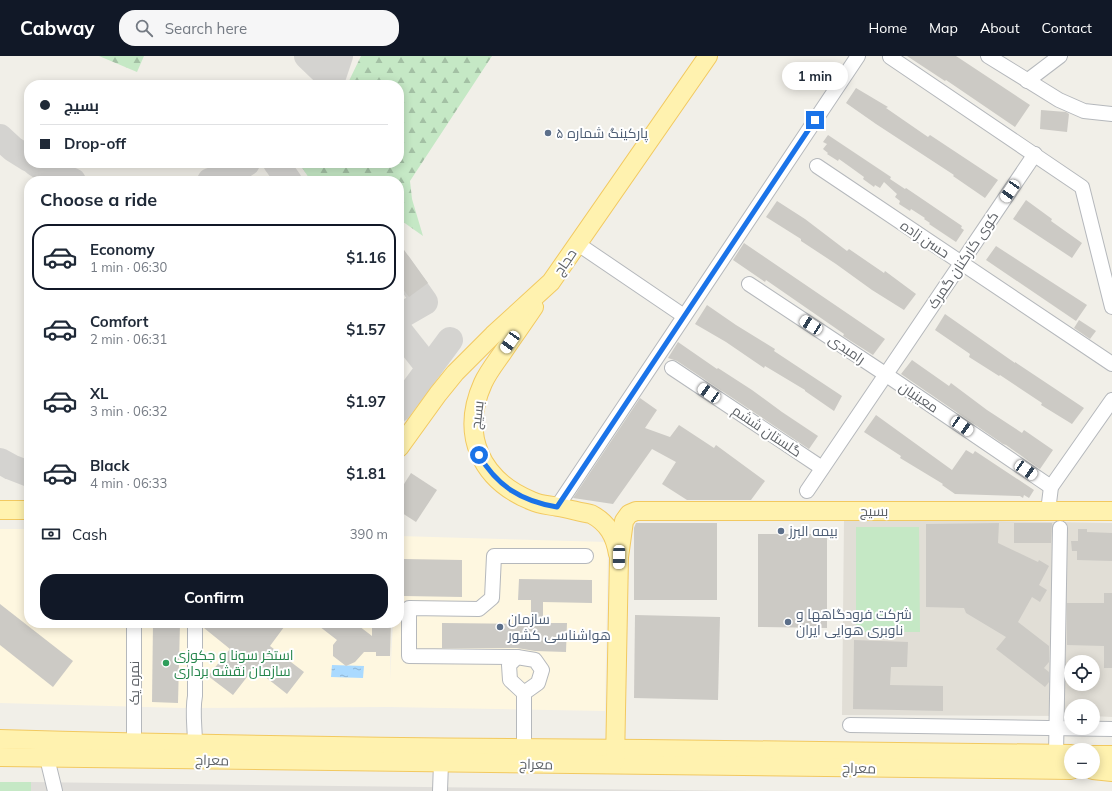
<!DOCTYPE html>
<meta charset="utf-8">
<style>
body{margin:0;font-family:Mulish,Cairo,sans-serif;background:#f6f6f7;color:#1f2937;height:100vh;display:flex;flex-direction:column;font-size:15px;white-space:nowrap}
*{box-sizing:border-box;margin:0}
p{font-size:13px;color:#747a83}
.icon{flex:none;width:22px;height:22px;fill:none;stroke:currentColor;stroke-width:2;stroke-linecap:round;stroke-linejoin:round}
.map{position:relative;flex:1;overflow:hidden}
.sheet{position:absolute;left:24px;top:120px;width:380px;height:452px;display:flex;flex-direction:column;background:#fff;border-radius:16px;box-shadow:0 2px 10px #0003}
.sheet>*{flex:none}
.banner{position:absolute;left:24px;top:24px;width:380px;height:88px;border-radius:16px;box-shadow:0 2px 10px #0003;display:grid;align-content:center;height:88px;padding:0 16px;background:#fff}
.buttons{position:absolute;left:1064px;top:599px;display:grid;gap:8px}
.buttons a{display:grid;place-items:center;width:36px;height:36px;border-radius:50%;background:#fff;box-shadow:0 2px 10px #0003;font-size:20px}
.end{position:absolute;width:18px;height:18px;margin:-9px;border:5px solid #1a73e8;background:#fff;box-shadow:0 0 0 2px #fff}
.from{border-radius:50%}
.bubble{position:absolute;height:28px;border-radius:14px;background:#fff;box-shadow:0 2px 10px #0003;font-size:13px;font-weight:700;line-height:28px;text-align:center}
.car{position:absolute;width:12px;height:24px;margin:-12px -6px;border-radius:5px;box-shadow:0 0 3px 1px #0007;background:linear-gradient(#fff 24%,#345 0 40%,#fff 0 76%,#345 0 86%,#fff 0)}
.banner b{display:flex;align-items:center;gap:14px;height:38px;font-size:15px}
.banner b+b{border-top:1px solid #e0e1e3}
.banner i{width:10px;height:10px;background:#1f2937}
ul{padding:0;list-style:none}
li{display:flex;align-items:center;gap:12px;height:66px;margin:0 8px 6px;padding:0 8px;border:2px solid transparent;border-radius:16px}
li div{flex:1}
li b{display:block;font-size:15px}
li em{font-style:normal;font-weight:700}
li.active{border-color:#111827}
li>.icon{width:36px;height:36px;stroke-width:1.5}
h2{padding:0 16px;font-size:18px;line-height:48px}
.pay{display:flex;align-items:center;gap:10px;height:44px;padding:0 16px;font-size:15px}
.pay p{margin-inline-start:auto}
.primary-button{display:flex;gap:8px;margin-top:auto;padding:8px 16px}
.primary-button a{flex:1;height:46px;border-radius:16px;background:#111827;color:#fff;font-size:16px;font-weight:700;line-height:46px;text-align:center}
header{display:flex;align-items:center;gap:24px;box-sizing:border-box;height:56px;padding:0 20px;background:#111827;color:#fff}
header strong{font-size:19px}
nav{display:flex;gap:22px;margin-inline-start:auto;font-size:14px}
.search{width:280px;height:36px;background:#f6f6f7;display:flex;align-items:center;gap:10px;box-sizing:border-box;padding:0 14px;border-radius:16px;color:#747a83;font-size:15px}
.map>svg:first-child{display:block}
.commercial{fill:#fef7e0}
.industrial{fill:#e0deda}
.education{fill:#e1ded6;fill-rule:evenodd}
.forest{fill:url(#forest-firs)}
.garden{fill:#c5e8c5}
.water{fill:url(#water-ripples)}
.lines{fill:none;stroke-linecap:round;stroke-linejoin:round}
.taxiway{stroke:#d4d3d0;stroke-width:26}
.building{fill:#cccac5}
.minor-casing{stroke:#b5b8bc;stroke-width:16}
.major-casing{stroke:#f2c960;stroke-width:20}
.minor{stroke:#fff;stroke-width:14}
.major{stroke:#fff2af;stroke-width:18}
.route{stroke:#1a73e8;stroke-width:5}
.service-dot{fill:#5c6f8a;stroke:#fff;stroke-width:1.5}
.leisure-dot{fill:#2e9e5b;stroke:#fff;stroke-width:1.5}
.labels{text-anchor:middle;dominant-baseline:central;stroke-width:4;stroke-linejoin:round;paint-order:stroke}
.service-label{font-size:14px;fill:#4e5e75;stroke:#fff;text-anchor:start}
.street-label{font-size:14px;fill:#5f6368;stroke:#fff}
.leisure-label{font-size:14px;fill:#27864d;stroke:#fff;text-anchor:start}
</style>
<header>
<strong>Cabway</strong>
<div class="search"><svg class="icon" aria-label="search" viewBox="0 0 24 24"><circle cx="10" cy="10" r="6"/><path d="M15 15l6 6"/></svg>Search here</div>
<nav><a>Home</a><a>Map</a><a>About</a><a>Contact</a></nav>
</header>
<div class="map">
<svg width="1112" height="735" viewBox="0 0 1112 735">
<defs>
<pattern id="forest-firs" width="22" height="20" patternUnits="userSpaceOnUse"><rect width="22" height="20" fill="#c5e8c5"/><path d="M5 1l3.5 6h-7zM16 11l3.5 6h-7z" fill="#a3c0a4"/></pattern>
<pattern id="water-ripples" width="26" height="14" patternUnits="userSpaceOnUse"><rect width="26" height="14" fill="#aadaff"/><path d="M2 4q2-2 4 0t4 0M15 11q2-2 4 0t4 0" fill="none" stroke="#8eb4d2"/></pattern>
</defs>
<rect width="100%" height="100%" fill="#f1efe8"/>
<path class="commercial" d="M0,473H29V567H391L390,624L393,567H399V480L608,486L605,655L390,651L183,652L0,647Z"/>
<path class="industrial" d="M31,726L182,728L748,735H31Z"/>
<path class="education" d="M844,463L1112,467V661L1093,660V650H1071V660L842,659ZM1071,606H1093V628H1071Z"/>
<g class="forest">
<path d="M99,0H144L137,16Z"/>
<path d="M361,0H492L410,125L412,143L423,180L399,163V125H311L299,107H399V29H347Z"/>
</g>
<g class="garden">
<path d="M856,471H919L920,576H856Z"/>
<rect x="0" y="726" width="31" height="9"/>
</g>
<path class="water" d="M332,609L364,610L363,622L331,621Z"/>
<g class="lines">
<g class="taxiway">
<path d="M307,0L332,24"/>
<path d="M328,29L332,24L340,0"/>
<path d="M0,81L13,93L29,103"/>
<path d="M35,107L46,114L73,125"/>
<path d="M276,107L289,125"/>
<path d="M210,125L232,117L247,107"/>
<path d="M399,209L425,246L399,261"/>
<path d="M399,274L429,312"/>
<path d="M399,353L450,284"/>
<path d="M0,405L11,411L29,418"/>
</g>
</g>
<g class="building">
<path d="M907,0H956L1030,49L1015,71L946,24L945,25Z"/>
<path d="M856,32L888,51L886,52L928,81L930,79L998,124L985,142L953,120L954,119L876,68L846,47Z"/>
<path d="M1041,54L1066,56L1069,58L1067,76L1040,73Z"/>
<path d="M828,79L891,121L890,123L905,133L906,132L962,170L961,172L964,174L956,186L929,168L930,167L924,163L925,162L911,153L910,155L899,148L900,145L895,141L897,138L884,126L880,132L875,129L874,131L863,123L864,121L853,113L839,103L838,105L827,98L828,97L823,93L827,88L823,86Z"/>
<path d="M1026,144L1052,163L1051,165L1082,187L1072,202L1013,163Z"/>
<path d="M777,145L805,163L847,195L849,193L884,217L885,215L916,238L904,254L872,234L836,208L801,185V183L766,161Z"/>
<path d="M399,187L428,227L409,241L399,228Z"/>
<path d="M744,187L885,283L873,299L843,280L844,278L766,224L765,226L733,204Z"/>
<path d="M996,190L1087,249L1076,265L986,204Z"/>
<path d="M707,249L736,269L775,293L774,295L842,340L834,355L805,335V334L765,310L764,312L726,286L695,268Z"/>
<path d="M945,258L1015,307V306L1084,352L1072,368L1041,349L1042,347L1000,319L999,320L969,301L970,298L935,274Z"/>
<path d="M1079,264L1096,275L1090,283L1074,272Z"/>
<path d="M678,286L717,313L718,312L752,334L782,356L818,380L809,393L677,305L668,302Z"/>
<path d="M912,304L949,330L951,327L987,354L1022,377L1024,374L1053,394L1040,413L1006,389L1003,388L901,318Z"/>
<path d="M640,342L657,354L645,372L670,381L679,369L714,392L716,389L765,425L751,444H687L662,428L676,406L652,393L613,448L573,442Z"/>
<path d="M876,359L952,414L966,394L973,398L975,395L1034,434L1029,442L1024,439L1023,442L1020,440L955,438L942,429L943,428L900,402L901,400L864,376Z"/>
<path d="M411,417L437,434L416,466L399,455V436Z"/>
<path d="M636,467H717V544H634V472Z"/>
<path d="M999,467L998,487L1038,506L1039,504L1049,510L1039,529L1047,534L1040,546L1032,541L1018,566L1049,590V606L1044,612L1049,616V626L1045,631L996,593L1006,581L966,557L964,552L926,551V468Z"/>
<path d="M1014,467H1052L1051,487H1014Z"/>
<path d="M1078,473H1087V476L1112,477V505L1077,504V495H1072L1071,485H1078Z"/>
<path d="M758,478H827V572L758,571Z"/>
<path d="M404,503L462,504V541L404,540Z"/>
<path d="M519,523L592,524V547L543,546V567H567L566,596L535,595L517,592H442V567L531,568V544H518Z"/>
<path d="M1104,537H1112V612H1104V590L1067,589V547H1104Z"/>
<path d="M0,548L73,605L53,631L0,589Z"/>
<path d="M635,559L720,561L718,644L634,642Z"/>
<path d="M153,567H180L178,647L152,646Z"/>
<path d="M204,567H242L248,572L252,567H287L270,590L304,616L287,638L254,612L233,639L208,620L230,593L204,572Z"/>
<path d="M315,567H355L372,580V567H391L390,600H376V596H364L355,606L346,610L333,600V589L337,584Z"/>
<path d="M854,584L908,586L907,611H891L890,629L943,630V655L853,653Z"/>
</g>
<g class="lines">
<defs>
<g id="minor">
<path d="M988,0L1059,44L1084,55L1112,58"/>
<path d="M890,1L1082,131L1112,251"/>
<path d="M1027,25L1060,0"/>
<path d="M817,110L1112,308"/>
<path d="M578,188L684,260"/>
<path d="M749,228L885,318L1051,431"/>
<path d="M672,312L822,412"/>
<path d="M807,435L1035,98"/>
<path d="M557,451L858,0"/>
<path d="M1048,455L1051,431L1112,344"/>
<path d="M134,567V687"/>
<path d="M195,567V640C192,655 195,672 195,688"/>
<path d="M517,601L409,600V552L479,553L492,542L494,500H586"/>
<path d="M524,637L538,627L542,614L535,604L517,601L509,609L510,624L524,637V693"/>
<path d="M850,669L1112,673"/>
<path d="M1056,698L1060,472"/>
<path d="M47,702L55,735"/>
<path d="M440,735L441,707"/>
</g>
<g id="major">
<path d="M534,251C524,266 513,281 503,296C496,306 488,316 483,327C460,378 480,424 532,445C540,449 549,449 558,451C569,453 580,456 591,458C608,467 615,480 618,498"/>
<path d="M399,392L438,338L455,317L493,279L551,226L708,0"/>
<path d="M0,454H29"/>
<path d="M0,683C215,689 430,692 646,693C788,694 929,697 1071,698"/>
<path d="M1093,699H1112"/>
<path d="M0,701L1071,714"/>
<path d="M615,706L619,501L624,465L629,458L636,455H1112"/>
<path d="M1093,714L1112,716"/>
</g>
</defs>
<use href="#minor" class="minor-casing"/>
<use href="#major" class="major-casing"/>
<use href="#minor" class="minor"/>
<use href="#major" class="major"/>
</g>
<g class="lines">
<path class="route" d="M479,399C497,430 521,445 557,451L815,64"/>
</g>
<g class="service-dot">
<circle cx="548" cy="77" r="4"/>
<circle cx="781" cy="475" r="4"/>
<circle cx="788" cy="566" r="4"/>
<circle cx="500" cy="571" r="4"/>
</g>
<circle class="leisure-dot" cx="166" cy="607" r="4"/>
<g class="labels">
<g class="service-label">
<text x="556" y="77">پارکینگ شماره ۵</text>
<text x="789" y="475">بیمه البرز</text>
<text x="796" y="558">شرکت فرودگاهها و<tspan x="796" dy="16">ناوبری هوایی ایران</tspan></text>
<text x="508" y="563">سازمان<tspan x="508" dy="16">هواشناسی کشور</tspan></text>
</g>
<g class="street-label">
<text transform="translate(925 183) rotate(34)">حسن زاده</text>
<text transform="translate(963 204) rotate(-56)">کوی کارکنان گمرک</text>
<text transform="translate(565 206) rotate(-55)">حجاج</text>
<text transform="translate(847 293) rotate(34)">رامبدی</text>
<text transform="translate(919 341) rotate(34)">معینیان</text>
<text transform="translate(477 359) rotate(-83)">بسیج</text>
<text transform="translate(767 375) rotate(34)">گلستان ششم</text>
<text x="874" y="455">بسیج</text>
<text transform="translate(134 627) rotate(-90)">نمره یک</text>
<text transform="translate(212 704) rotate(1)">معراج</text>
<text transform="translate(536 708) rotate(1)">معراج</text>
<text transform="translate(859 712) rotate(1)">معراج</text>
</g>
<g class="leisure-label">
<text x="174" y="599">استخر سونا و جکوزی<tspan x="174" dy="16">سازمان نقشه برداری</tspan></text>
</g>
</g>
</svg>
<div class="buttons">
<a><svg class="icon" aria-label="locate" viewBox="0 0 24 24"><circle cx="12" cy="12" r="6"/><path d="M12 2v4M12 18v4M2 12h4M18 12h4"/></svg></a>
<a>+</a>
<a>−</a>
</div>
<i class="end from" style="left:479px;top:399px"></i>
<i class="end" style="left:815px;top:64px"></i>
<div class="bubble" style="left:782px;top:6px;width:66px">1 min</div>
<i class="car" style="left:1010px;top:135px;rotate:214deg"></i>
<i class="car" style="left:811px;top:269px;rotate:303deg"></i>
<i class="car" style="left:510px;top:286px;rotate:215deg"></i>
<i class="car" style="left:709px;top:337px;rotate:304deg"></i>
<i class="car" style="left:962px;top:370px;rotate:124deg"></i>
<i class="car" style="left:1026px;top:414px;rotate:124deg"></i>
<i class="car" style="left:619px;top:501px;rotate:181deg"></i>
<div class="banner">
<b><i class="from"></i>بسیج</b>
<b><i></i>Drop-off</b>
</div>
<section class="sheet">
<h2>Choose a ride</h2>
<ul>
<li class="active"><svg class="icon" aria-label="car" viewBox="0 0 24 24"><path d="M5 17H2v-5l4-1 3-4h7l3 4 3 1v5h-3M9 17h6M6 11h13"/><circle cx="7" cy="17" r="2"/><circle cx="17" cy="17" r="2"/></svg><div><b>Economy</b><p>1 min · 06:30</p></div><em>$1.16</em></li>
<li><svg class="icon" aria-label="car" viewBox="0 0 24 24"><path d="M5 17H2v-5l4-1 3-4h7l3 4 3 1v5h-3M9 17h6M6 11h13"/><circle cx="7" cy="17" r="2"/><circle cx="17" cy="17" r="2"/></svg><div><b>Comfort</b><p>2 min · 06:31</p></div><em>$1.57</em></li>
<li><svg class="icon" aria-label="car" viewBox="0 0 24 24"><path d="M5 17H2v-5l4-1 3-4h7l3 4 3 1v5h-3M9 17h6M6 11h13"/><circle cx="7" cy="17" r="2"/><circle cx="17" cy="17" r="2"/></svg><div><b>XL</b><p>3 min · 06:32</p></div><em>$1.97</em></li>
<li><svg class="icon" aria-label="car" viewBox="0 0 24 24"><path d="M5 17H2v-5l4-1 3-4h7l3 4 3 1v5h-3M9 17h6M6 11h13"/><circle cx="7" cy="17" r="2"/><circle cx="17" cy="17" r="2"/></svg><div><b>Black</b><p>4 min · 06:33</p></div><em>$1.81</em></li>
</ul>
<div class="pay"><svg class="icon" aria-label="cash" viewBox="0 0 24 24"><path d="M3 7h18v10H3z"/><circle cx="12" cy="12" r="2"/></svg>Cash<p>390 m</p></div>
<div class="primary-button"><a>Confirm</a></div>
</section>
</div>
